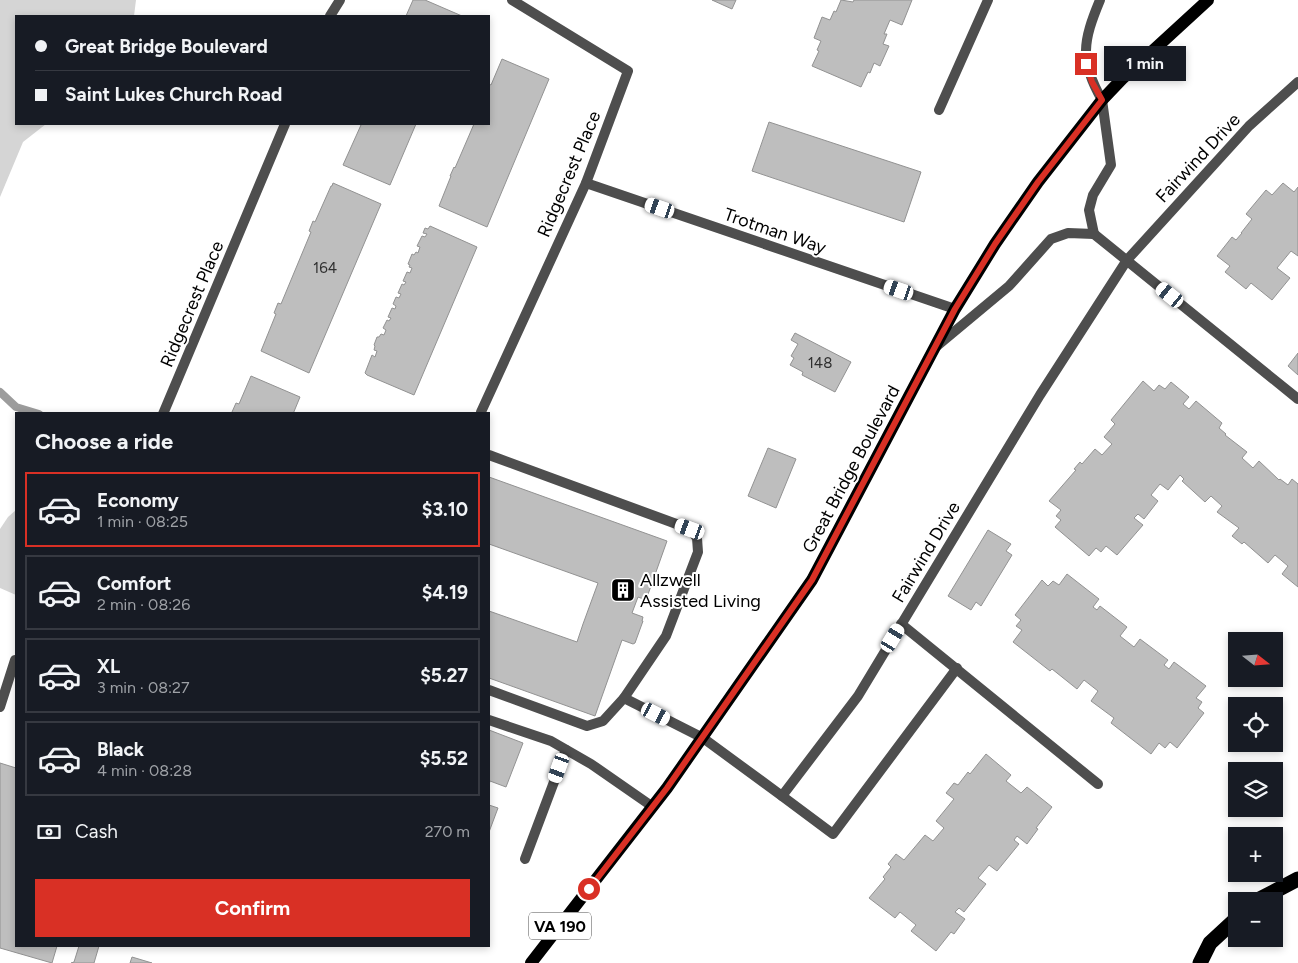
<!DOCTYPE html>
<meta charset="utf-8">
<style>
body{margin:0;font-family:Figtree,sans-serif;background:#242831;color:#f1f3f6;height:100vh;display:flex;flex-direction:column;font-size:19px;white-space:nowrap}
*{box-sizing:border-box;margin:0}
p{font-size:16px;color:#9ea1a6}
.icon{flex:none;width:28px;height:28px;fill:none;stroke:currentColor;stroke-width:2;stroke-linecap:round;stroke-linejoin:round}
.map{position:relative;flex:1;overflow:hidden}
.panel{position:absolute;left:15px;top:412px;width:475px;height:535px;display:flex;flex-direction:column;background:#171b24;border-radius:0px;box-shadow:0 2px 8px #0003}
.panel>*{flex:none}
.banner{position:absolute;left:15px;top:15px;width:475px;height:110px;border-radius:0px;box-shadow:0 2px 8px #0003;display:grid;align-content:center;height:110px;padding:0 20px;background:#171b24}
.needle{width:32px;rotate:107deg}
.buttons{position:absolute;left:1228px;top:632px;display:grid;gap:10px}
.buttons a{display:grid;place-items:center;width:55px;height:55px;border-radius:0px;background:#171b24;box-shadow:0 2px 8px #0003;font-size:25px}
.end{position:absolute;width:22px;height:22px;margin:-11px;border:6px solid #d93025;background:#fff;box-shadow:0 0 0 2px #fff}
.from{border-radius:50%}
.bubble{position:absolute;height:35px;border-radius:0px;background:#171b24;box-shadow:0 2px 8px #0003;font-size:16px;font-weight:700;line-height:35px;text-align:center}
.car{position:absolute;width:15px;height:30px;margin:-15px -8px;border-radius:6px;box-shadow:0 0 4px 1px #0007;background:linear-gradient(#fff 24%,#345 0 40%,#fff 0 76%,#345 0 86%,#fff 0)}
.banner b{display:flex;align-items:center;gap:18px;height:48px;font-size:19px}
.banner b+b{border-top:1px solid #363941}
.banner i{width:12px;height:12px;background:#f1f3f6}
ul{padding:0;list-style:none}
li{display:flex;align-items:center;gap:15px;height:75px;margin:0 10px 8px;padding:0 10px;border:2px solid #363941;border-radius:0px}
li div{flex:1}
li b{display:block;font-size:19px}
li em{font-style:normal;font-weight:700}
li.active{border-color:#d93025}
li>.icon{width:45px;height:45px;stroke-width:1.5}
h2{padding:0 20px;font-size:22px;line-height:60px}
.pay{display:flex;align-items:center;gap:12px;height:55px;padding:0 20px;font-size:19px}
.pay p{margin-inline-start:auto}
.button{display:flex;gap:10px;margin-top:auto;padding:10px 20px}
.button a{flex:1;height:58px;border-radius:0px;background:#d93025;color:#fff;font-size:20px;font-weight:700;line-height:58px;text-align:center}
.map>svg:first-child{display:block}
.green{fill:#d5d5d5}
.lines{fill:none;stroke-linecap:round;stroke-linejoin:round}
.stream{stroke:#9c9c9c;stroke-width:8}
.building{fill:#bebebe;stroke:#929292}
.service{stroke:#4e4e4e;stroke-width:10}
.minor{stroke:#4e4e4e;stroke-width:10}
.primary{stroke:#000;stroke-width:12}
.motorway{stroke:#000;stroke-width:15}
.route{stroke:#d93025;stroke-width:6}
.labels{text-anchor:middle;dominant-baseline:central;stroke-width:4;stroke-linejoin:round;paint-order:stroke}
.number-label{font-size:15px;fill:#303030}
.shield{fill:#fff;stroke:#4c4c4c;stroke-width:1}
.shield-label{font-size:16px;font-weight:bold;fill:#000}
.street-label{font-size:18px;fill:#000;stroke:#fff}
.poi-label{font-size:18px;fill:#000;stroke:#fff;text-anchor:start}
</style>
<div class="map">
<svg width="1298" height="963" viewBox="0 0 1298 963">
<rect width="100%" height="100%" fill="#fff"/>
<g class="green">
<path d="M0,0H136L134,16H16V124H46L23,142L0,197Z"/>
<path d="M16,510V595L0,588V529L8,517Z"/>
</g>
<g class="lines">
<path class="stream" d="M0,392L16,407L39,414"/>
</g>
<g class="building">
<path d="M413,0H425L462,16H406Z"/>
<path d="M712,0H736L732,9Z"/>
<path d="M841,0L853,2L854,0H912L902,25L890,20L884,34H887L883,44L889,46L880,66L874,63L870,73L868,72L861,87L812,66L819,51L817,50L821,41L814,38L822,17L830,20L834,11L836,12Z"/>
<path d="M502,59L549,79L487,227L439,206L451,176H450L454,167L455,168L474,124H489V84L491,85Z"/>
<path d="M769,122L921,172L904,222L752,171Z"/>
<path d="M359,124H416L390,185L343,165L361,125Z"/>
<path d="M333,183L381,204L309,373L261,351L276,314L274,313L278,303L281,304L311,232L309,231L313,221L315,222L331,186H332Z"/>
<path d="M1283,183L1294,192L1298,187V256L1291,251L1277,268L1290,278L1272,300L1251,283L1246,289L1225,272L1230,266L1217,256L1232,237L1236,240L1242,233H1241L1252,219L1246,214L1266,190L1272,195Z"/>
<path d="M430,226L477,247L414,395L367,375L365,373L372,355L375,357L377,351L374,350L375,346L374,345L377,337H379L381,334L384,335L386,330L383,328L387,320L389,321L391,318L388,317L392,308L395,309L396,306L393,304L396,297L399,298L401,294L398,293L402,284L404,285L406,282L403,281L407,272L410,273L412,268L409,267L410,265L408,264L412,254L414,255L416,252L418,253L420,247L417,246L422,236L425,237L427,234L423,233L425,228L428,229Z"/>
<path d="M795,333L851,362L835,392L802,375L803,372L790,365L794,358L791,356L798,344L791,340Z"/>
<path d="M1298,353V375L1288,366Z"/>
<path d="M251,376L300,397L293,414H235L232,412L236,403L239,404Z"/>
<path d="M1143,381L1154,391L1159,385L1165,389L1171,382L1189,397L1183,404L1189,409L1196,401L1222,423L1219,428L1226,434L1225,435L1247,452L1242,458L1253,468L1259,461L1279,480L1280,479L1288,485L1292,479L1298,484V587L1282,574L1288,566L1275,555L1268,563L1244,542L1242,544L1232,536L1239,528L1217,512L1222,506L1211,496L1205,502L1182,481L1184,479L1180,475L1168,490L1160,484L1151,495L1158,501L1144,519L1138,514L1134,518L1143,525L1117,555L1106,546L1101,552L1096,548L1089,556L1055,527L1061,520L1056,516L1061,510L1049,501L1076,470L1074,469L1080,462L1082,464L1095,449L1102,455L1112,444L1104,437L1115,424L1111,420Z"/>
<path d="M768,448L796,459L776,508L748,496Z"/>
<path d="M489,477L667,541L646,600L638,597L632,613L643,617L642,621H643L635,643L633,644L622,640L595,716L489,678V611L577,642L583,624L598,583L489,544Z"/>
<path d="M988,530L1011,544L1006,551L1012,555L981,606L976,602L971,610L948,596Z"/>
<path d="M1067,574L1099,599L1093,607L1097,610L1100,606L1127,627L1120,636L1134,647L1140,639L1168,660L1164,665L1169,669L1174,662L1206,686L1196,698L1202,702L1198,708L1204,713L1177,748L1170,742L1165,748L1159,743L1151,754L1111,723L1114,718L1091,701L1098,691L1084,680L1077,689L1052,669L1050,671L1013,642L1022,630L1016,626L1021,620L1015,615L1042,580L1048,586L1053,581L1059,585Z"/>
<path d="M489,730L523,743L506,787L490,781L489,785Z"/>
<path d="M986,754L1011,775L1006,781L1021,793L1027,787L1052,807L1036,828L1038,829L1027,844L1017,836L1014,840L1019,844L997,871L989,865L978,878L986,884L964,912L959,908L955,912L965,919L954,934L951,932L936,951L911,931L916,925L900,912L895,918L869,898L885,879L883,877L891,867L888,864L896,854L904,860L925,835L933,841L944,828L936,821L954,799L946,793L954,783L958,785L968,772L970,774Z"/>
<path d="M0,763L16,768V946H57L52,963L0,948Z"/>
<path d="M489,805L498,808L489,832Z"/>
<path d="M79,946H99L94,963H71L74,962Z"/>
<path d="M132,957L152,963H130Z"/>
</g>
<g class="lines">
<g class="service">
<path d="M939,110L988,0"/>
<path d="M1094,234L1298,399"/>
<path d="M1094,234L1089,210L1093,195L1111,165L1102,100"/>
<path d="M937,346L1009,286L1051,239L1068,233L1094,234"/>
<path d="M489,455L690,529L697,538L698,552L666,636L624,698"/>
<path d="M901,624L1098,784"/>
<path d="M489,690L587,726L603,721L624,698L703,738L782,796L858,696L1040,395L1127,260L1249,126L1298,82"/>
<path d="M0,707L15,660"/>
<path d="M489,720L551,741L591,764L653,807"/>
<path d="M782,796L833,834L957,668"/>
<path d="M525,859L566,750"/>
</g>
<g class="minor">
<path d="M1100,0C1083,41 1079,60 1102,100"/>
<path d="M330,16L340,0"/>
<path d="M586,183L955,309"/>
<path d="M481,412L586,183L628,71L512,0"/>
<path d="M163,414L285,124"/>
</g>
<path class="primary" d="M531,963L667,788L812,580L955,309L995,244L1038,182L1102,100L1122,79L1208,0"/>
<g class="motorway">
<path d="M1256,901L1298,879"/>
<path d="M1200,963L1210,943L1236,919"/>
</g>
</g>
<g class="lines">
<path class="route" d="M589,889L667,788L812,580L955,309L995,244L1038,182L1102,100L1092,82L1086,64"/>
</g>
<defs>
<symbol id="building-square" viewBox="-11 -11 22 22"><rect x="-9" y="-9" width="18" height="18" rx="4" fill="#000" stroke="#fff"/><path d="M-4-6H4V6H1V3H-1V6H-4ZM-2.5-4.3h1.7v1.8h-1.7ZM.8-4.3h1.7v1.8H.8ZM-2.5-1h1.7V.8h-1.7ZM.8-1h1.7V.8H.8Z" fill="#fff"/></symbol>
</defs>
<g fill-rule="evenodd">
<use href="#building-square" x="609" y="576" width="28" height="28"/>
</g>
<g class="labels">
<g class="number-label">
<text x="325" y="268">164</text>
<text x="820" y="363">148</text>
</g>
<rect class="shield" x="529" y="912.5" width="62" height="27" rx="4"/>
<g class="shield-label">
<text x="560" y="926">VA 190</text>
</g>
<g class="street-label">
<text transform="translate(1198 158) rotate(-47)">Fairwind Drive</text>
<text transform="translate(569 174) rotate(-67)">Ridgecrest Place</text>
<text transform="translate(775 231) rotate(19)">Trotman Way</text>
<text transform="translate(192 304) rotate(-67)">Ridgecrest Place</text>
<text transform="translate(851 469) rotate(-62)">Great Bridge Boulevard</text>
<text transform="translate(926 552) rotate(-59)">Fairwind Drive</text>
</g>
<g class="poi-label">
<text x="640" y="580">Allzwell<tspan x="640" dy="21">Assisted Living</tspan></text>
</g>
</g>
</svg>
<div class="buttons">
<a><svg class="needle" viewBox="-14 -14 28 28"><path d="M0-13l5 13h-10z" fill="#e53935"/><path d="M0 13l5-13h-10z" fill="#9ea1a6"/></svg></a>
<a><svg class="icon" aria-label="locate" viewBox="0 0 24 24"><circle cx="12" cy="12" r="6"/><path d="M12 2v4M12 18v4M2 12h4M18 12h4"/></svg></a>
<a><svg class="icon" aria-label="layers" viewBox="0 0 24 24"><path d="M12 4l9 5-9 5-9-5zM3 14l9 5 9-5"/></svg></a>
<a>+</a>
<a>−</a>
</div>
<i class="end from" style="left:589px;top:889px"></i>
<i class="end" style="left:1086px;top:64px"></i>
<div class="bubble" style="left:1104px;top:46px;width:82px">1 min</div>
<i class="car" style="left:660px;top:208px;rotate:289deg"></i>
<i class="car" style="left:899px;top:290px;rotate:289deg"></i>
<i class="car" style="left:1170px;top:295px;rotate:309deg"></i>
<i class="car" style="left:690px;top:529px;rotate:290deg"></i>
<i class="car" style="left:893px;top:638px;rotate:31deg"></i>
<i class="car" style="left:656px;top:714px;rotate:117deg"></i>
<i class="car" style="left:559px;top:768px;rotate:200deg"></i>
<div class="banner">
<b><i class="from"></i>Great Bridge Boulevard</b>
<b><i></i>Saint Lukes Church Road</b>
</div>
<section class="panel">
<h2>Choose a ride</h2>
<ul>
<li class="active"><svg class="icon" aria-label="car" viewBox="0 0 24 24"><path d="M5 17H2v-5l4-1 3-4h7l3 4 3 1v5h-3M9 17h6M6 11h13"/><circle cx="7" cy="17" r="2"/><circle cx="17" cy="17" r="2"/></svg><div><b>Economy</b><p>1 min · 08:25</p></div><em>$3.10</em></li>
<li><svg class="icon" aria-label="car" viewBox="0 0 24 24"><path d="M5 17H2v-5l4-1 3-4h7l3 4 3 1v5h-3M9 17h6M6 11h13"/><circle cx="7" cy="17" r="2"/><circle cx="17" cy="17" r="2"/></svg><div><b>Comfort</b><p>2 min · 08:26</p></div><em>$4.19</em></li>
<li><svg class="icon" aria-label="car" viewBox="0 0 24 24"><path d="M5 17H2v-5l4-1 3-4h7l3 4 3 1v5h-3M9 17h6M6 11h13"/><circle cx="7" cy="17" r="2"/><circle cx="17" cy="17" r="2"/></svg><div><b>XL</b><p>3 min · 08:27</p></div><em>$5.27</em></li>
<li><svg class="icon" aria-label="car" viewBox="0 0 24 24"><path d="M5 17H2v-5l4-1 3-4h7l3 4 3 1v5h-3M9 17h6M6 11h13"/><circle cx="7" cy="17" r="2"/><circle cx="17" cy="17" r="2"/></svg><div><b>Black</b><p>4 min · 08:28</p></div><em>$5.52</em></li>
</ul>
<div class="pay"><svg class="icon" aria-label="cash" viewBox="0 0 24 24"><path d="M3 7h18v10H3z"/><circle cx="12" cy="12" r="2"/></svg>Cash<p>270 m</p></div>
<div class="button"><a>Confirm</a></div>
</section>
</div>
